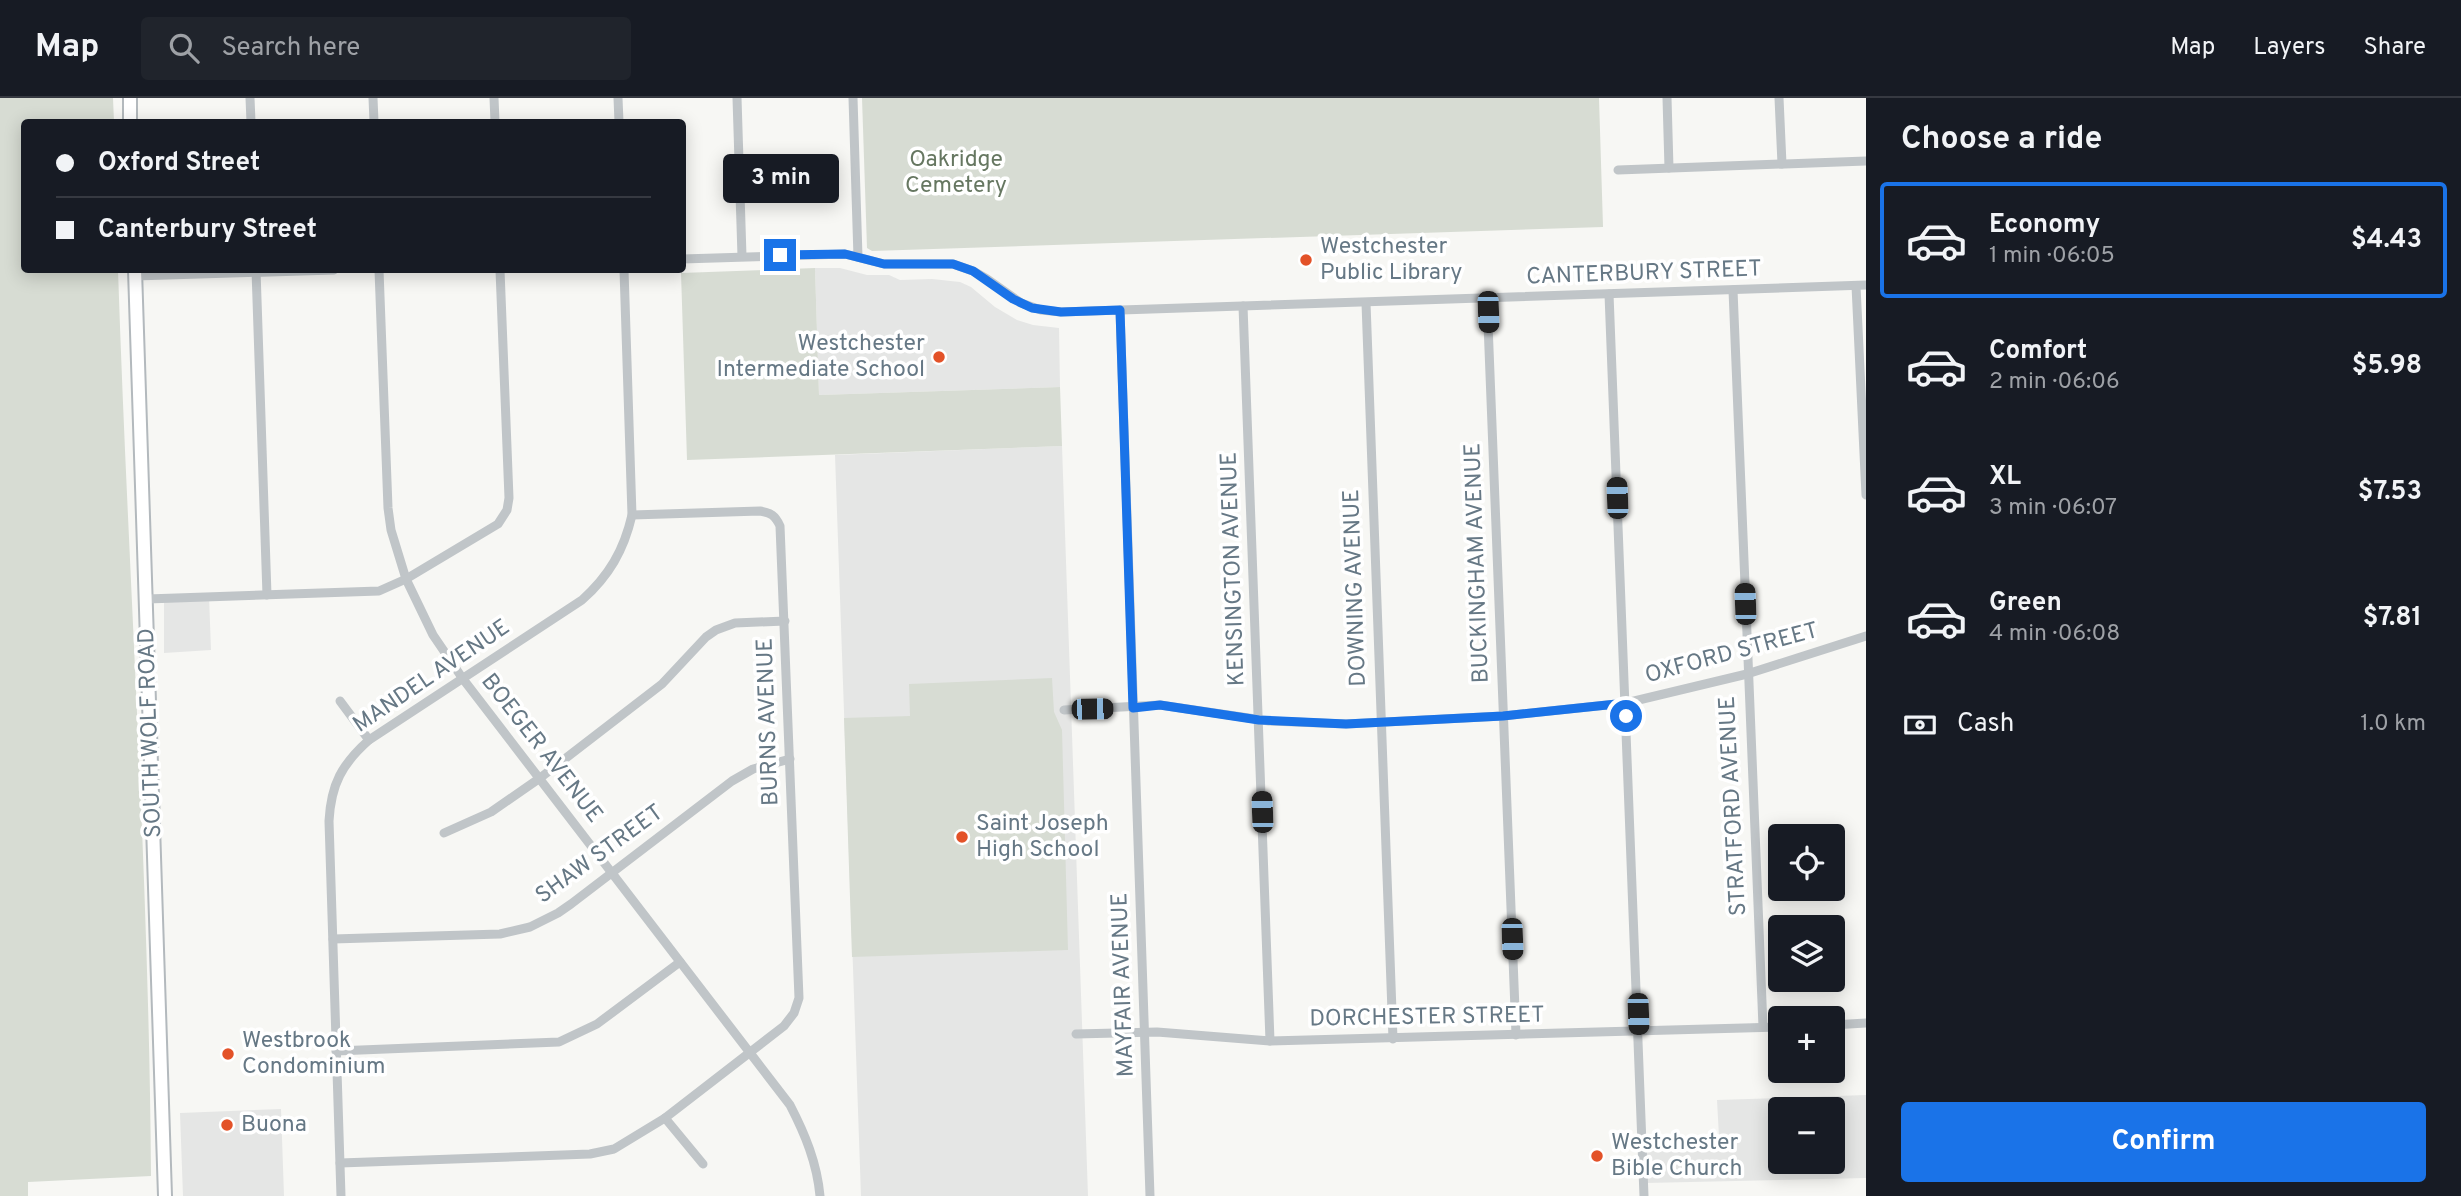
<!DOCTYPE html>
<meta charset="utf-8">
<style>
body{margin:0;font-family:Overpass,sans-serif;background:#20242c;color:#f1f3f6;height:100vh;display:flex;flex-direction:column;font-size:26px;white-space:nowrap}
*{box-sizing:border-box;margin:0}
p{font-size:23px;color:#9ea1a6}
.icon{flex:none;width:38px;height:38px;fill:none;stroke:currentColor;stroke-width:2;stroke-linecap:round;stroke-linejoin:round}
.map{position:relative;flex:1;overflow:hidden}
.sheet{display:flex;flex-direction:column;background:#171b24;width:595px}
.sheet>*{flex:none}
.hud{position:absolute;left:21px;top:21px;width:665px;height:154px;border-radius:7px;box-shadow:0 4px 18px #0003;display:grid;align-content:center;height:154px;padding:0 35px;background:#171b24}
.buttons{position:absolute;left:1768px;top:726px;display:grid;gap:14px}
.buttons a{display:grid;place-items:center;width:77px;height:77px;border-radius:7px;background:#171b24;box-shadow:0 4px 18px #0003;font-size:35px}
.end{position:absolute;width:32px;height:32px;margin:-16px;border:9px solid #1a73e8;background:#fff;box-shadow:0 0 0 4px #fff}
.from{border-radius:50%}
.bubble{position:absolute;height:49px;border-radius:7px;background:#171b24;box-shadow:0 4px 18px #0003;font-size:23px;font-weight:700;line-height:49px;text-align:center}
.car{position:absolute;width:21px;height:42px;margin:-21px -10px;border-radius:9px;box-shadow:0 0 5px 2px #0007;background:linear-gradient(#222 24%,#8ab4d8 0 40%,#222 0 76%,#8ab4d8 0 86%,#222 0)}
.hud b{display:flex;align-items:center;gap:24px;height:66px;font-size:26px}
.hud b+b{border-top:2px solid #363941}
.hud i{width:18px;height:18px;background:#f1f3f6}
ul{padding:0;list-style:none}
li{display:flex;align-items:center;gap:21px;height:116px;margin:0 14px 10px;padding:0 21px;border:4px solid transparent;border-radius:7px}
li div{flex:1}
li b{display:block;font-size:26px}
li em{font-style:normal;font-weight:700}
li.selected{border-color:#1a73e8}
li>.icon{width:63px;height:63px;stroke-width:1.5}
h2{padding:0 35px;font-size:32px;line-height:84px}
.pay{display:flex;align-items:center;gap:18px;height:77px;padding:0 35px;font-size:26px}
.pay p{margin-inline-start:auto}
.cta{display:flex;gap:14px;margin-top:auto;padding:14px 35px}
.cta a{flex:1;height:80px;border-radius:7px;background:#1a73e8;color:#fff;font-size:28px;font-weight:700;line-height:80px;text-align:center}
header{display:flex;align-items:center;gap:42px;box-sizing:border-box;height:98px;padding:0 35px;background:#171b24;border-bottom:2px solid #363941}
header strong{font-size:33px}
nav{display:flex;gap:38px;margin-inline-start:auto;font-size:24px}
.search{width:490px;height:63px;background:#20242c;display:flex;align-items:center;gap:18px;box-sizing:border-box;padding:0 24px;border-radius:7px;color:#9ea1a6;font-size:26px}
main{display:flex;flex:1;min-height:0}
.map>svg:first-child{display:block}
.built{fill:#e5e6e5;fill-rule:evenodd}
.green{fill:#d7dcd3}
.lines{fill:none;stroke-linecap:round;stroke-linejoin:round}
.secondary-casing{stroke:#b3b9bd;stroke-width:16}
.street{stroke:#c0c5c8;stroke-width:9}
.secondary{stroke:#fff;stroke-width:12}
.route{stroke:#1a73e8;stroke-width:9}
.poi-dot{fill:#e35228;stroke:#fff;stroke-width:2.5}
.labels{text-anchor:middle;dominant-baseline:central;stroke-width:7;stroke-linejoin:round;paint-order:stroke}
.park-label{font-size:23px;fill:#667761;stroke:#fff}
.poi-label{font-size:23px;fill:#667885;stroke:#fff;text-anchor:start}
.street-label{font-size:23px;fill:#667885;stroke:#fff}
</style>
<header>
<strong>Map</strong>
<div class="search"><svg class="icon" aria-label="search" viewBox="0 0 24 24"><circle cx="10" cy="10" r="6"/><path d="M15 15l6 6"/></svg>Search here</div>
<nav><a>Map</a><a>Layers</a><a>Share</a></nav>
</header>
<main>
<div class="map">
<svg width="1866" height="1098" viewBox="0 0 1866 1098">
<rect width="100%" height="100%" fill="#f7f7f4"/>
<g class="built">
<path d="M815,170H840L867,177H889L900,182L932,181L960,184L971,189L995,209L1017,222L1033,227L1059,230L1060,289L819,297Z"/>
<path d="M1062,348L1088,1098H861L835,357Z"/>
<path d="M209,498L211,552L164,555V500Z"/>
<path d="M1866,997V1080L1646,1085L1644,1041L1719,1039L1717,1002ZM1780,1012H1832V1064H1780Z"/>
<path d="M281,1011L284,1098H183L180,1015Z"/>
</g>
<g class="green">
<path d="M0,0H113L114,24H24V172H118C128,474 149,776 151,1078L28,1084V1098H0Z"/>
<path d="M862,0H1599L1603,129L872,153L867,150Z"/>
<path d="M815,170L819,297L1060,289L1062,348L687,362L681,175Z"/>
<path d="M1052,580L1054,614L1062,632L1068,852L852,859L844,620L910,618L909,586Z"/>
</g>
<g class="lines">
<defs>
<g id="secondary">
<path d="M130,0V24"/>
<path d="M135,172L165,1098"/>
</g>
</defs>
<use href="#secondary" class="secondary-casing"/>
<g class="street">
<path d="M250,0L251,24"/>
<path d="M373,0L374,24"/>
<path d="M494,0L495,24"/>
<path d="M618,0L619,24"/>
<path d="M737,0L742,158"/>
<path d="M853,0L858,159"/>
<path d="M1667,0L1669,70"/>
<path d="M1779,0L1782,66"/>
<path d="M1618,72L1866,63"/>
<path d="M682,161L845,156L884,166H953L973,173L987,181L1021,205L1041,212L1061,214L1866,187"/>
<path d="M256,172L267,497"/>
<path d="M379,172L388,410L391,432L406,481L433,537L463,581L790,1007C805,1036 817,1065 820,1098"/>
<path d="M135,178L334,172"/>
<path d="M1856,188L1866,397"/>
<path d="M1733,192L1763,929"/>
<path d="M1609,196L1644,1098"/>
<path d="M1487,200L1516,937"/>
<path d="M1366,205L1393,941"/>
<path d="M1243,208L1270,943"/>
<path d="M1120,212L1150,1098"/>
<path d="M147,501L379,493L406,481L498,426L507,412L509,400L500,172"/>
<path d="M340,603L369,642"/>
<path d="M1064,612L1160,607L1269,623L1346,626L1503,618L1626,605L1747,576L1866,538"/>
<path d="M444,735L491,714L540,680L662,586L706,539L716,532L735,525L785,523"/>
<path d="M333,841L500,836L530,829L558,815L571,806L732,683L753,671L790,661"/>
<path d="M1832,927L1866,925"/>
<path d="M1076,936L1157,934L1270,943L1780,929"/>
<path d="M336,953L559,944L597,926L680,864"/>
<path d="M665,1020L703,1066"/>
<path d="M340,1065L590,1056L614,1051L665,1020L784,928L794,915L799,900L780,428C775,417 771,415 760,413L632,417"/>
<path d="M341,1098L329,723C331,686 342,666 369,642L582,502C609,478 624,452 632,417L624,172"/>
</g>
<use href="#secondary" class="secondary"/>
</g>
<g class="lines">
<path class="route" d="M780,157L845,156L884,166H953L973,173L1013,201L1032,210L1061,214L1120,212L1133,610L1160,607L1259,622L1346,626L1503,618L1626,605V618"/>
</g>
<g class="poi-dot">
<circle cx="1306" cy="162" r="7"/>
<circle cx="939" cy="259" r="7"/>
<circle cx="962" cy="739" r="7"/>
<circle cx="228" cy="956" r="7"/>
<circle cx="227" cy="1027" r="7"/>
<circle cx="1597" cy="1058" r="7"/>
</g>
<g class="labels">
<g class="park-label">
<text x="956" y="62">Oakridge<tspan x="956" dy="26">Cemetery</tspan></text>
</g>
<g class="poi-label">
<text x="1320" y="149">Westchester<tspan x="1320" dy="26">Public Library</tspan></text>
<text x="925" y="246" text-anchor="end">Westchester<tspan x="925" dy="26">Intermediate School</tspan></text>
<text x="976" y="726">Saint Joseph<tspan x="976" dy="26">High School</tspan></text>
<text x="242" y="943">Westbrook<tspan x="242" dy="26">Condominium</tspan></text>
<text x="241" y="1027">Buona</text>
<text x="1611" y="1045">Westchester<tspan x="1611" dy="26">Bible Church</tspan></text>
</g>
<g class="street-label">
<text transform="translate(1644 176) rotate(-2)">CANTERBURY STREET</text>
<text transform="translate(1478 465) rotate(-92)">BUCKINGHAM AVENUE</text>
<text transform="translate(1234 471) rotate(-92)">KENSINGTON AVENUE</text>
<text transform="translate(1356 490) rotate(-92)">DOWNING AVENUE</text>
<text transform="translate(1732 556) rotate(-15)">OXFORD STREET</text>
<text transform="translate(432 579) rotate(-34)">MANDEL AVENUE</text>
<text transform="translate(769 624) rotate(-92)">BURNS AVENUE</text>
<text transform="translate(151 635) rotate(-92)">SOUTH WOLF ROAD</text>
<text transform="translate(541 651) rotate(52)">BOEGER AVENUE</text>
<text transform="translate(1734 708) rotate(-93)">STRATFORD AVENUE</text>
<text transform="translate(600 757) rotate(-36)">SHAW STREET</text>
<text transform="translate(1124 887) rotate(-92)">MAYFAIR AVENUE</text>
<text transform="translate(1427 920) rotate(-1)">DORCHESTER STREET</text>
</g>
</g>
</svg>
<div class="buttons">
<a><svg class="icon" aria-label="locate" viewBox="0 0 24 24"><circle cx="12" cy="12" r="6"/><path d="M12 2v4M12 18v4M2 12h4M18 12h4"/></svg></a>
<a><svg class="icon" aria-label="layers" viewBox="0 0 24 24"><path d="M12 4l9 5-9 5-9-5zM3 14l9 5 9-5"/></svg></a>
<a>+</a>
<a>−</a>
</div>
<i class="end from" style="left:1626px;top:618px"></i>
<i class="end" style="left:780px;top:157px"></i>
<div class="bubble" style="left:723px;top:56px;width:116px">3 min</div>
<i class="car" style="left:1488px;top:214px;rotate:178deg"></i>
<i class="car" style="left:1617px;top:400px;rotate:358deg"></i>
<i class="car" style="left:1745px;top:506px;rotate:358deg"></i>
<i class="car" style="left:1092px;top:611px;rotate:89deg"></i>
<i class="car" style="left:1262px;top:714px;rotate:358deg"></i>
<i class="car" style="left:1512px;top:841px;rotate:178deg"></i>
<i class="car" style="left:1638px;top:916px;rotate:178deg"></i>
<div class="hud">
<b><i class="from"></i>Oxford Street</b>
<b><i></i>Canterbury Street</b>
</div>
</div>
<section class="sheet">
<h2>Choose a ride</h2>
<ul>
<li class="selected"><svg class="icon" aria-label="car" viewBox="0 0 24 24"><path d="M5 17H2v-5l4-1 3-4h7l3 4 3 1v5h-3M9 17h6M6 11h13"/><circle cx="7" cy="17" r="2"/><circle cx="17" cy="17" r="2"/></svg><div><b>Economy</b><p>1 min · 06:05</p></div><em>$4.43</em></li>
<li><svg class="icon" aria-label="car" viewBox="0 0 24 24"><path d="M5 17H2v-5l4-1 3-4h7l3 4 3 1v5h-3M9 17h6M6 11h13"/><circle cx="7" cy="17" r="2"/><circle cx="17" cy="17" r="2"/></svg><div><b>Comfort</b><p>2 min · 06:06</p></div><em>$5.98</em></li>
<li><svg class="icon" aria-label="car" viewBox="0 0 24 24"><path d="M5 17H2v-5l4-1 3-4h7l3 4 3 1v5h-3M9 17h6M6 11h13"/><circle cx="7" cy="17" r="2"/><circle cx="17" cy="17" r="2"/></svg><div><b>XL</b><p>3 min · 06:07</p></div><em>$7.53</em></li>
<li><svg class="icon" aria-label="car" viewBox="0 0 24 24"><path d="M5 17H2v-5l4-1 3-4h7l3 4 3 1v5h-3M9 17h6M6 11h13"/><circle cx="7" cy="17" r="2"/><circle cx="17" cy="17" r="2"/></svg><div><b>Green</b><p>4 min · 06:08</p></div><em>$7.81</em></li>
</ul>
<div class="pay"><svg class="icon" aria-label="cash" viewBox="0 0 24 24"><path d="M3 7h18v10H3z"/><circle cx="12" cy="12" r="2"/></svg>Cash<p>1.0 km</p></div>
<div class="cta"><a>Confirm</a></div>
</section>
</main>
